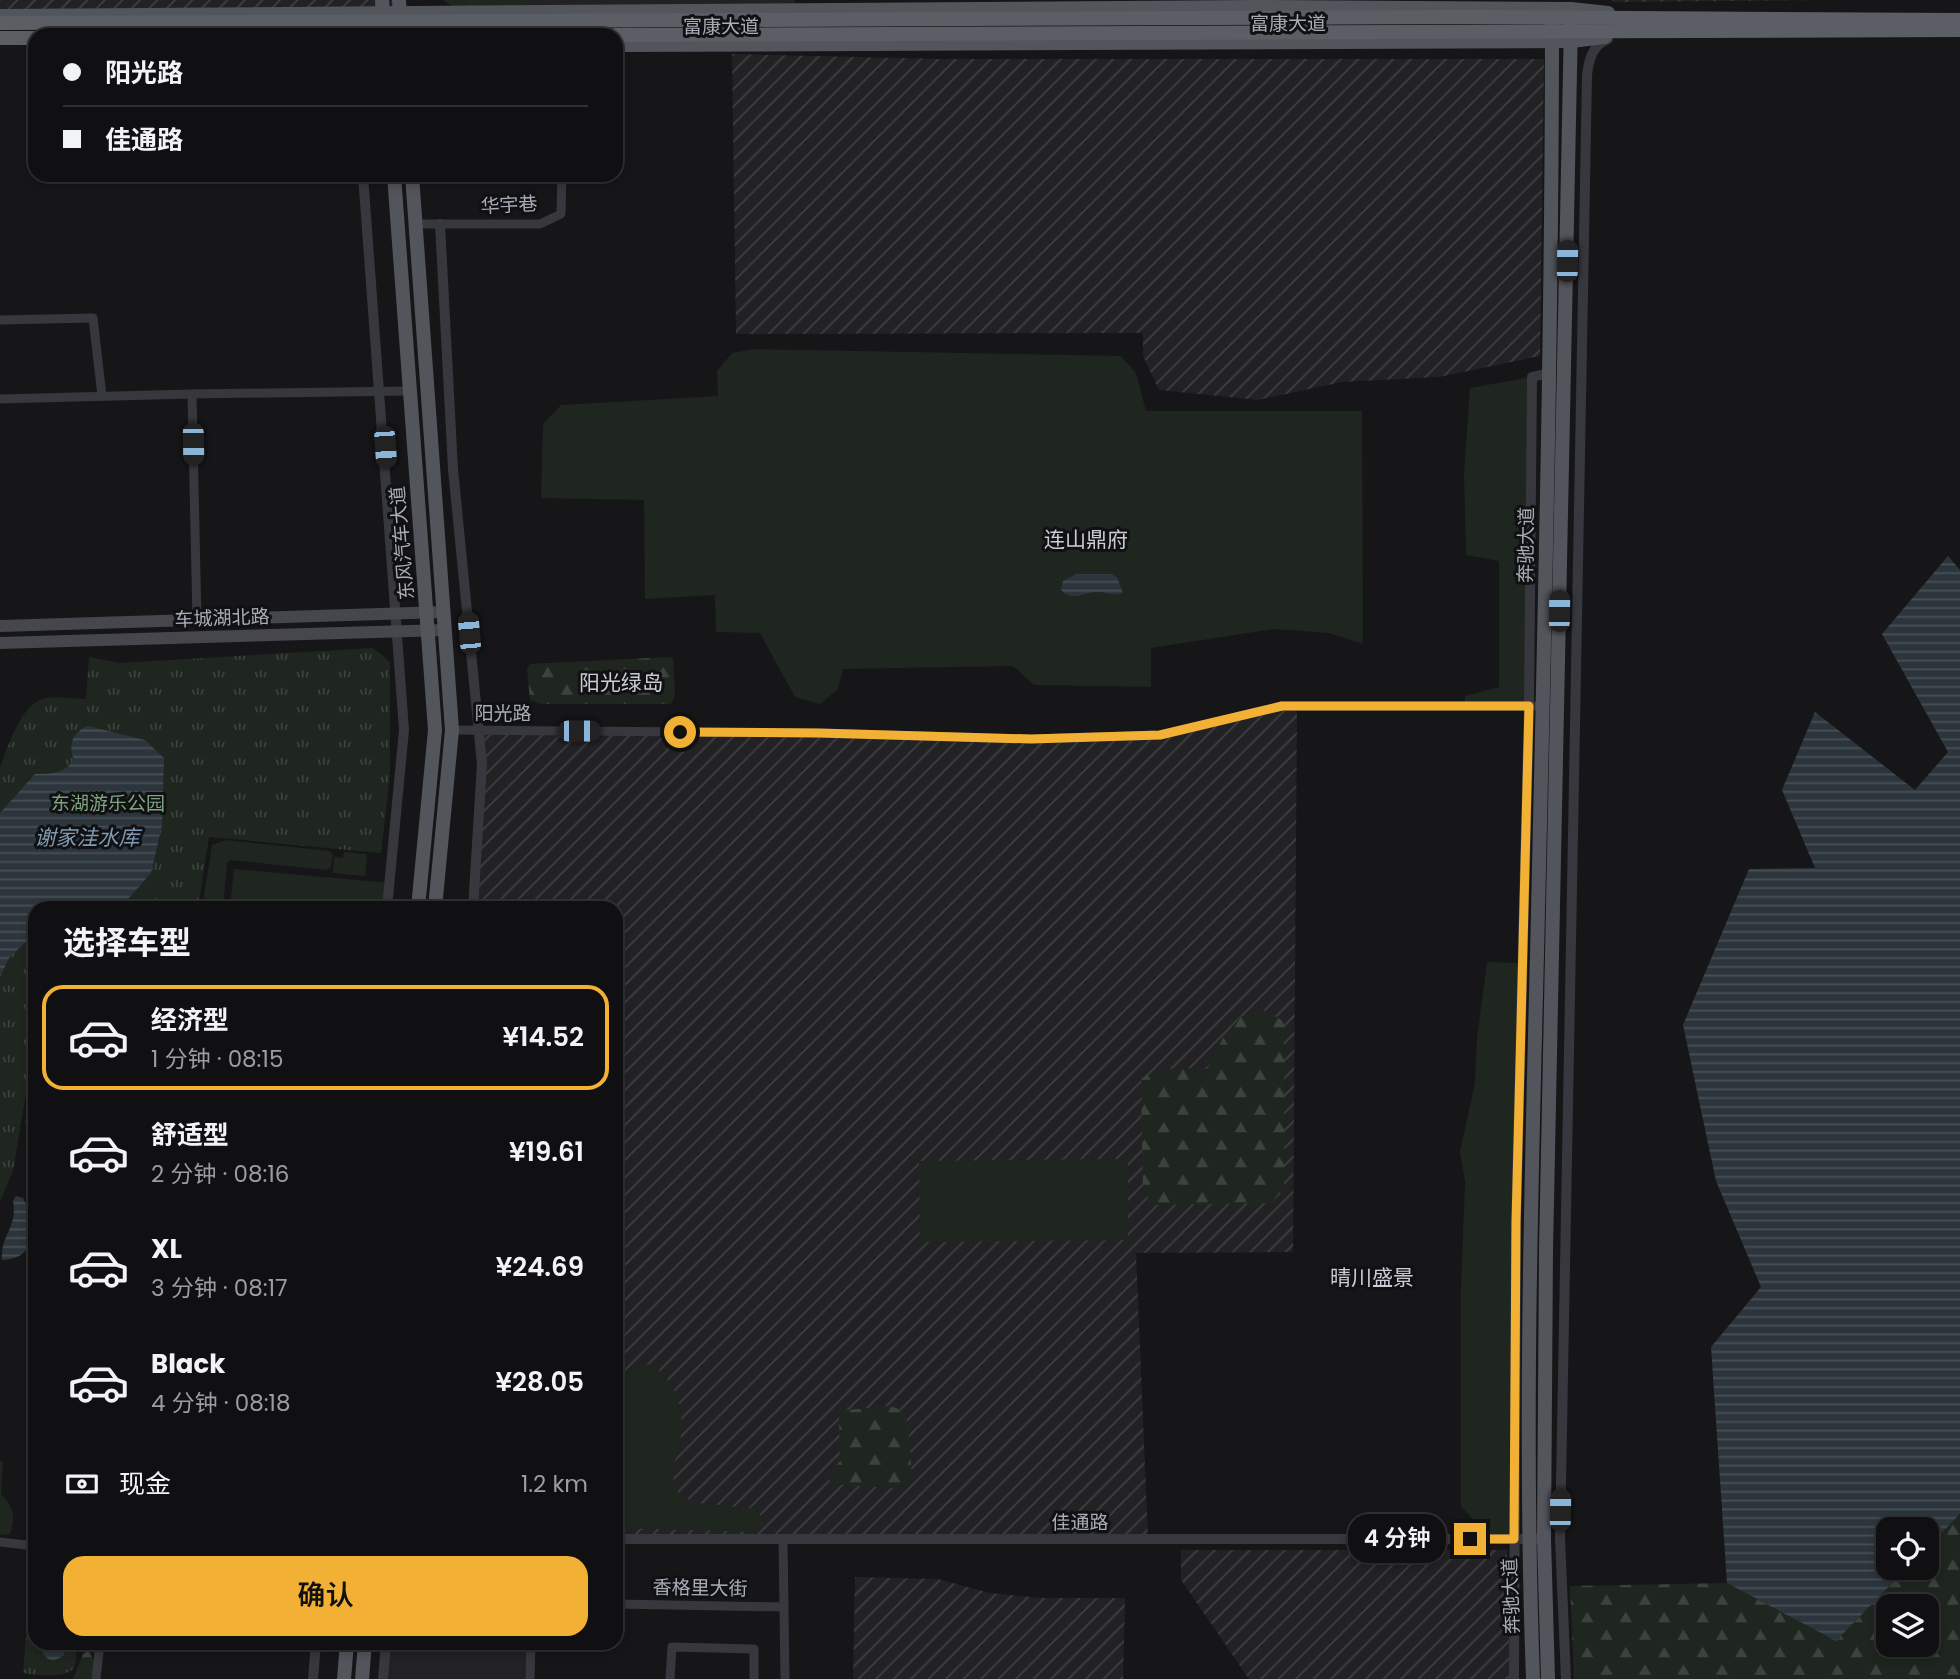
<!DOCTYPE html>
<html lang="zh">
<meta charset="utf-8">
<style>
body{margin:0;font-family:Poppins,"Noto Sans SC",sans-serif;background:#19191b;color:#f1f3f6;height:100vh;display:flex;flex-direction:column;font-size:26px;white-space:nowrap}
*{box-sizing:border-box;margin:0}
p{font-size:23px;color:#9c9d9f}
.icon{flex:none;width:38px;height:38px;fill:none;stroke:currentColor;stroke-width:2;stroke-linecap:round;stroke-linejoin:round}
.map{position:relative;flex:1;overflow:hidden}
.sheet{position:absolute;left:28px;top:901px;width:595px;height:749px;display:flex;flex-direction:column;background:#101012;border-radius:21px;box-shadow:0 4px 10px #0003,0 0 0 2px #303032}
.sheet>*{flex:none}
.hud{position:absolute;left:28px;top:28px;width:595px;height:154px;border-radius:21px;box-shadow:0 4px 10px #0003,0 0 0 2px #303032;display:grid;align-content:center;height:154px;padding:0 35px;background:#101012}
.controls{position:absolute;left:1876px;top:1517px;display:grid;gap:14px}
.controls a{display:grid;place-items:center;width:63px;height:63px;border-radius:14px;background:#101012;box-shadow:0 4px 10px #0003,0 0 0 2px #303032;font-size:35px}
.end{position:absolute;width:32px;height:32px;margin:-16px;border:9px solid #f2b134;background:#111;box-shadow:0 0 0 4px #111}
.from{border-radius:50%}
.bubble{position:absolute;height:49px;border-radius:21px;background:#101012;box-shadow:0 4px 10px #0003,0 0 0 2px #303032;font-size:23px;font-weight:600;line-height:49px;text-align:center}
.car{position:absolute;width:21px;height:42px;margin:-21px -10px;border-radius:9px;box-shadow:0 0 5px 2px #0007;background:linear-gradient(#222 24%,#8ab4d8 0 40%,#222 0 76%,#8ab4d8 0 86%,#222 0)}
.hud b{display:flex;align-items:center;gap:24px;height:66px;font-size:26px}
.hud b+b{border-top:2px solid #303032}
.hud i{width:18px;height:18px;background:#f1f3f6}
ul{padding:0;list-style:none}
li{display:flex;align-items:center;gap:21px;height:105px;margin:0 14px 10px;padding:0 21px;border:4px solid transparent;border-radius:21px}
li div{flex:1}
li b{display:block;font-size:26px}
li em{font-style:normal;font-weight:600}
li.selected{border-color:#f2b134}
li>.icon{width:63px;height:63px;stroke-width:1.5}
h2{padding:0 35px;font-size:32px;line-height:84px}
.pay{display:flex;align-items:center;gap:18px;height:77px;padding:0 35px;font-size:26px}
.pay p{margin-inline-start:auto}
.cta{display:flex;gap:14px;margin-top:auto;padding:14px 35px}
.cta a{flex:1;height:80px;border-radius:21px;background:#f2b134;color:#111;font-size:28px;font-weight:600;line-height:80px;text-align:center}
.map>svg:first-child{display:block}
.built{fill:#222225}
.industrial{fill:url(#industrial-furrows)}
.grass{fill:#1e261f}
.forest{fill:url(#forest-firs);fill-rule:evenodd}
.park{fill:url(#park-tufts)}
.water{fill:url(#water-rules)}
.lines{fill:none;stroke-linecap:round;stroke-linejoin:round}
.minor{stroke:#37383d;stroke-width:9}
.tertiary{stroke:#37383d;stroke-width:10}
.secondary{stroke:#45474d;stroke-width:12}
.primary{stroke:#53555c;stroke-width:14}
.trunk{stroke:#5b5e65;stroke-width:14}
.route{stroke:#f2b134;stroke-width:9}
.labels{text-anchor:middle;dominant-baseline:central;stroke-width:6;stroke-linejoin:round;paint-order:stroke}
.street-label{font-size:19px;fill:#a8adb8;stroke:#111113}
.park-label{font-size:19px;fill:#7fa381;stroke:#111113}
.neighbourhood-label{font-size:21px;fill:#c9ccd4;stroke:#111113}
.water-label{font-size:21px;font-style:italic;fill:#7f9bb3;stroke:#111113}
</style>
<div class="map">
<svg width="1960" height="1679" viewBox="0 0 1960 1679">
<defs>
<pattern id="industrial-furrows" width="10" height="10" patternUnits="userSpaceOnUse" patternTransform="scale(1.75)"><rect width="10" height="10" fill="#222225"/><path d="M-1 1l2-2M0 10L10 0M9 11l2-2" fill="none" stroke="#3f3f43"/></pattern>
<pattern id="forest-firs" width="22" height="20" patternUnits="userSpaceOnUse" patternTransform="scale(1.75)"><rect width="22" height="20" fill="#1e261f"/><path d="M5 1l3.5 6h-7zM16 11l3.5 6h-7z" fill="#3c433d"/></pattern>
<pattern id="park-tufts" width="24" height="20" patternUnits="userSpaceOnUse" patternTransform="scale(1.75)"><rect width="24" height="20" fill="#1e261f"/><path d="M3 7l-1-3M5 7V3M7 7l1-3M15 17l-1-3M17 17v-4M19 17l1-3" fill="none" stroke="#3c433d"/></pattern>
<pattern id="water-rules" width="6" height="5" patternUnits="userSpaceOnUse" patternTransform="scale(1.75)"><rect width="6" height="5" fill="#2c353c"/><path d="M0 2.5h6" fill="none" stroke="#485056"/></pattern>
</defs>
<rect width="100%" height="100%" fill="#161618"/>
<g class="built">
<path d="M529,0H795V6L527,11Z"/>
<path d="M386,1643H531L530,1679H383Z"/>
</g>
<g class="industrial">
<path d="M0,0H392V28L0,30Z"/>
<path d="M1611,0H1823L1612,2Z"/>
<path d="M732,54L939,59H1544L1540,356L1439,377L1342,382L1258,400L1159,390L1143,356V333L736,334Z"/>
<path d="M1297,706L1293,1252L1136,1253L1148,1539H616V908H472L478,731L1031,739L1160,735Z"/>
<path d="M1181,1550H1507L1510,1679H1249L1181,1580Z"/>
<path d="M855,1577L938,1579L990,1593L1041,1598H1125L1123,1679H853Z"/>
</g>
<g class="grass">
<path d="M754,349L1121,356L1136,373L1146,411H1362L1363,644L1329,633L1273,629L1151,648V687L1034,685L1013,666L843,669L838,689L820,704L795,697L760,633L716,632L715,595L645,599L644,500L541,498L543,424L561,405L718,396L717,371L732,353Z"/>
<path d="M1532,377L1529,706L1465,707V696L1499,687V561L1466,555L1464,474L1470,388Z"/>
<path d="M226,840L330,851L333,855L331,866L327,870L230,860L227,863L223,908H202L212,845Z"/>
<path d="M344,852L367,854L365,876L333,873L334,857L343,858Z"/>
<path d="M234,869L390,883L387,908H230Z"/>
<path d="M1487,962L1522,963L1513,1540H1491L1461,1506V1288L1465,1182L1460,1152L1475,1083L1477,1038Z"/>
<path d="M1128,1159V1240L920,1242L919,1161Z"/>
<path d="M650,1364C680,1383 686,1415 679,1447C677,1456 672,1466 673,1474C673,1481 677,1489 679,1496L698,1503L756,1509L765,1522L757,1532L616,1528V1392L631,1371Z"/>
<path d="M0,1460L3,1463L1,1494C14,1507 16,1517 10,1534L0,1535Z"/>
</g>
<g class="forest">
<path d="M669,657L673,659L675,696L671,704H541L530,700L527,669L530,664Z"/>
<path d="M1263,1010L1284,1021V1189L1272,1203L1152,1205L1143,1189L1141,1079C1162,1066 1183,1068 1207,1069L1223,1038L1240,1017Z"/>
<path d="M890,1406L904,1411L908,1424L912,1476L903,1489L832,1484L827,1476L840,1461L839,1415L847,1410Z"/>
<path d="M1960,1514V1679H1574L1570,1586L1727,1583L1836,1641L1907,1568H1927V1548ZM1888,1606H1927V1645H1888Z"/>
<path d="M89,1650L94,1660L92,1679H73L83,1654Z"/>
</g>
<g class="park">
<path d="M443,0H529L527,11L463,12Z"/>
<path d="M373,648L390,662V775L381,853L209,837L198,908H35V1040L13,1171L0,1201V767C9,746 21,700 48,698C60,696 74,699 86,699L89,657L119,663Z"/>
<path d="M28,1615L35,1616V1643H76C76,1650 76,1659 75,1666C70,1679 37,1675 23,1673Z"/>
</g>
<g class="water">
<path d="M1948,556L1960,570V1514L1927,1548V1530H1888V1568H1907L1836,1641L1727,1583L1711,1347L1761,1287L1716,1181L1683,1025L1749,869L1815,868L1782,790L1815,712L1915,790L1948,752L1882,634Z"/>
<path d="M1076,574H1111L1117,577L1123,593C1114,596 1109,593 1100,592C1084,591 1073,603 1061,590L1063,581Z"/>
<path d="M88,726L145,740L164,758L162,825L151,873L120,908H35V933L9,958L0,977V813L35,774C51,774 65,773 74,760C68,745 72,732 88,726Z"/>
<path d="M16,1196L23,1198C37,1224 39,1259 2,1260C0,1235 18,1228 13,1201Z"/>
<path d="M53,1646L60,1648L65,1654C56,1662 49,1663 42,1652Z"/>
</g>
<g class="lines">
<g class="minor">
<path d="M418,224H540L561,214L562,175"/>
<path d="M0,320L93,318L102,396"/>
<path d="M0,399L192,394"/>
<path d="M197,621L192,394L409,391"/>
<path d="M452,730L819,733L1031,739L1160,735L1282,706H1536"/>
<path d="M30,1122H35"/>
<path d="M783,1539L785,1679"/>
<path d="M0,1542L35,1546"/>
<path d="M616,1604L784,1607"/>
<path d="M96,1679L100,1643"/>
<path d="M530,1679L531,1643"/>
<path d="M670,1679L672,1647L754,1649V1679"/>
</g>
<g class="tertiary">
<path d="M363,175L404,730L387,908"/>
<path d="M440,224L453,469L482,764L473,908"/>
<path d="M616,1539H1537"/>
<path d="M313,1679L316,1643"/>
<path d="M383,1679L386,1643"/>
<path d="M1514,1679L1516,1223L1529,706L1532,377L1549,373"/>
<path d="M1566,1679L1560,1538L1587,75C1589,59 1592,46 1608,39"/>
</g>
<g class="secondary">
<path d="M0,626L443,612"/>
<path d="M0,643L445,630"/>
</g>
<g class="primary">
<path d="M382,0L384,35"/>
<path d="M399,0L401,35"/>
<path d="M0,16L1256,7L1571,9L1608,13"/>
<path d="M616,45L1571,41L1605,37"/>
<path d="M394,175L435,730L418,908"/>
<path d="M412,175L452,730L435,908"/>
<path d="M344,1679L347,1643"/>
<path d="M362,1679L365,1643"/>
<path d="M1533,1679C1524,1438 1531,1196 1537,955C1544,644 1552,333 1552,22"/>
<path d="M1548,1679L1544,1539L1546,1250L1571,22"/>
</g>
<g class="trunk">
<path d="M0,23L1466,17L1960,20"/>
<path d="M615,35L1960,30"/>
<path d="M0,38H35"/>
</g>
</g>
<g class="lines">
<path class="route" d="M680,732L819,733L1031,739L1160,735L1282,706H1529L1516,1223L1514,1539H1470"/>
</g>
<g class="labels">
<g class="street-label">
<text x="1288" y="23">富康大道</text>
<text x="721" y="26">富康大道</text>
<text transform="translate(509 205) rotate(-3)">华宇巷</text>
<text transform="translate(402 543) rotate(-95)">东风汽车大道</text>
<text transform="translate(1526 545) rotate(-89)">奔驰大道</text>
<text transform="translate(222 618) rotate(-2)">车城湖北路</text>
<text x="503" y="713">阳光路</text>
<text x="1080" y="1522">佳通路</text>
<text transform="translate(700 1588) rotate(1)">香格里大街</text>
<text transform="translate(1511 1596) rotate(-92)">奔驰大道</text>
</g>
<g class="park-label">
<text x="108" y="803">东湖游乐公园</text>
</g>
<g class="neighbourhood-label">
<text x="1086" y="539">连山鼎府</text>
<text x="621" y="682">阳光绿岛</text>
<text x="1372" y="1277">晴川盛景</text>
</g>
<g class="water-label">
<text x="87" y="837">谢家洼水库</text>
</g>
</g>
</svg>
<div class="controls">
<a><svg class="icon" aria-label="locate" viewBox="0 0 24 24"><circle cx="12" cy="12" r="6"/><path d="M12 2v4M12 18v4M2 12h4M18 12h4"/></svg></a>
<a><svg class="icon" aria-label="layers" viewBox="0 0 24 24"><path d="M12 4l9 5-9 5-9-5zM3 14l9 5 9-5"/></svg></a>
</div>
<i class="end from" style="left:680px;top:732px"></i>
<i class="end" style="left:1470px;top:1539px"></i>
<div class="bubble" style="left:1348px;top:1514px;width:98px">4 分钟</div>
<i class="car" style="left:1567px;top:261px;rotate:1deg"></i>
<i class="car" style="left:193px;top:444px;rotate:179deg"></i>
<i class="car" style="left:385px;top:447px;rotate:176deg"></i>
<i class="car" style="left:1559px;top:611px;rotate:1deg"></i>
<i class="car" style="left:469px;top:633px;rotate:355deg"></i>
<i class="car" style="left:579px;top:731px;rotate:90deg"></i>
<i class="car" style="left:1560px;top:1510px;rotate:1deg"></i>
<div class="hud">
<b><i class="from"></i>阳光路</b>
<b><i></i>佳通路</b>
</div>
<section class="sheet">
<h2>选择车型</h2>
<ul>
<li class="selected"><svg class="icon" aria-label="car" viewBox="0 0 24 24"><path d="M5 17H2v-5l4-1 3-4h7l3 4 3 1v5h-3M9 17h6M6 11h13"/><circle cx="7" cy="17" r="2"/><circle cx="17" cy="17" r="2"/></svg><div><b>经济型</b><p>1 分钟 · 08:15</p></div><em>¥14.52</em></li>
<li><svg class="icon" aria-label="car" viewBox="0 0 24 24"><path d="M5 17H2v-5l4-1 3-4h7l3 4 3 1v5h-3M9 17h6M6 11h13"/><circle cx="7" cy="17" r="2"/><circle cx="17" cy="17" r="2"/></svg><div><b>舒适型</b><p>2 分钟 · 08:16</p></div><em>¥19.61</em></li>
<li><svg class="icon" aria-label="car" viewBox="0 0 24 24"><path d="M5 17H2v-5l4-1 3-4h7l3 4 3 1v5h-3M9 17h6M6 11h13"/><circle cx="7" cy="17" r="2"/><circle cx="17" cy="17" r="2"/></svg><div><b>XL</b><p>3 分钟 · 08:17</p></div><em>¥24.69</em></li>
<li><svg class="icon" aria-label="car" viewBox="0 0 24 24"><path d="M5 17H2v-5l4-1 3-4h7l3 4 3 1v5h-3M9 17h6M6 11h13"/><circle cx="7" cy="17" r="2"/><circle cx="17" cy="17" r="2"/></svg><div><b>Black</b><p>4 分钟 · 08:18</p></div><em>¥28.05</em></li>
</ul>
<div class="pay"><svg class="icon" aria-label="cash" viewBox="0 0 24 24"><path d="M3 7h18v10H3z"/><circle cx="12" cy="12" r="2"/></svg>现金<p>1.2 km</p></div>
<div class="cta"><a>确认</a></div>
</section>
</div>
